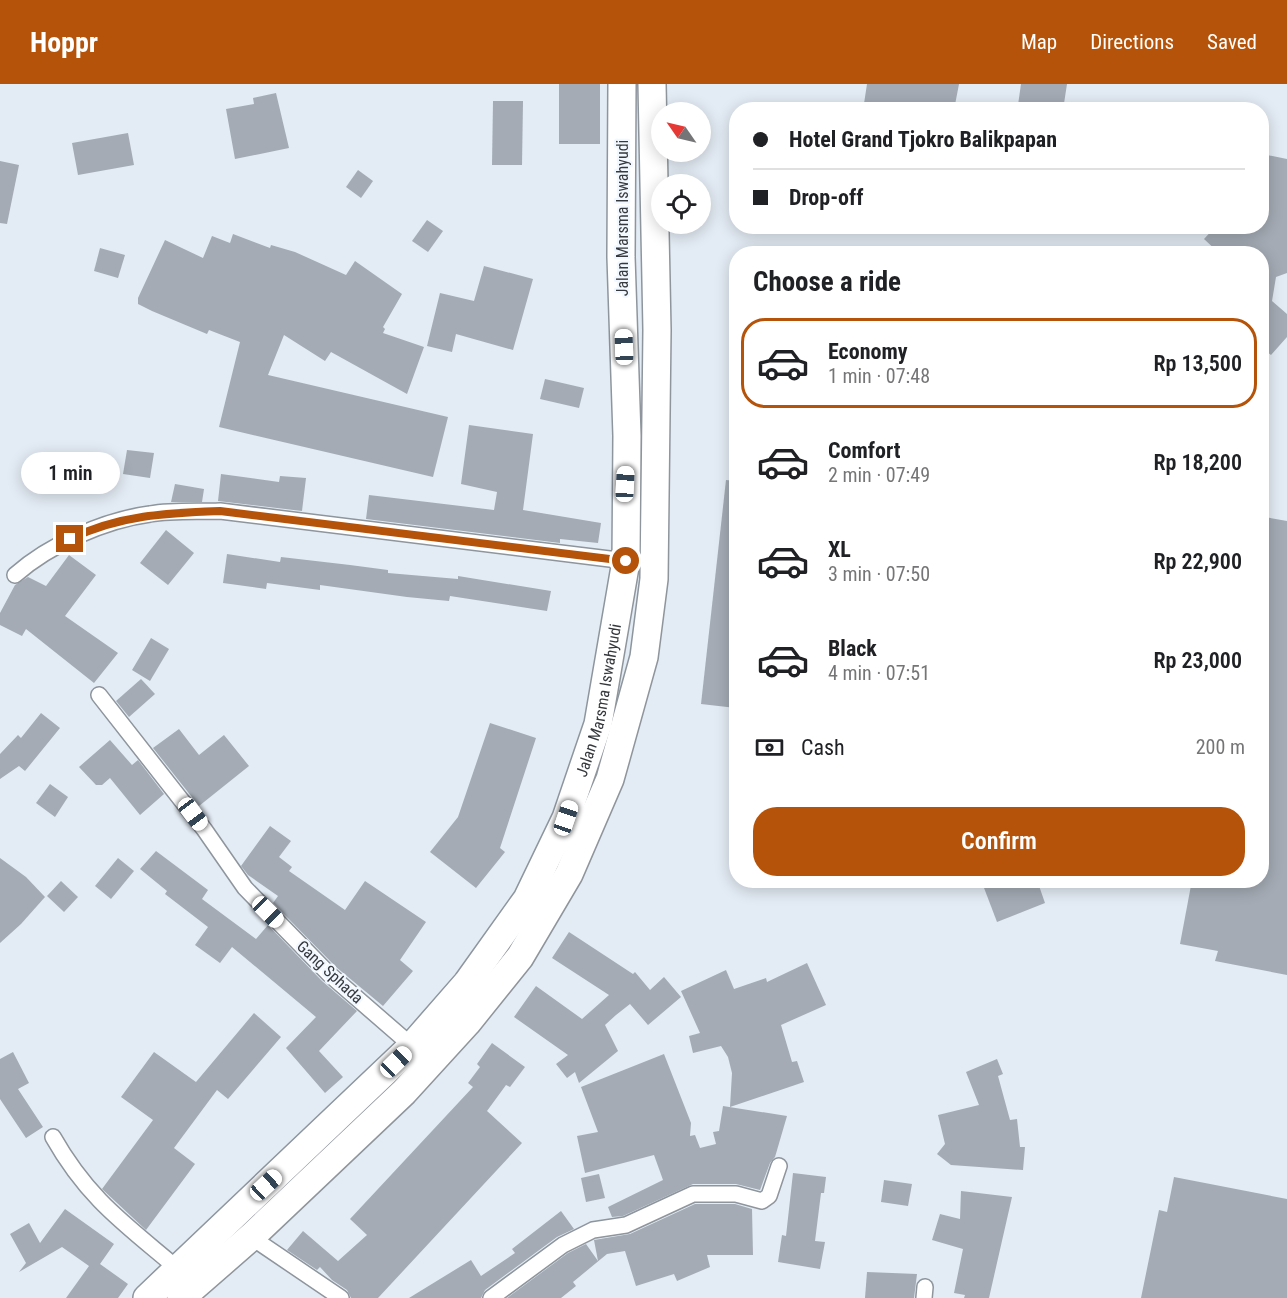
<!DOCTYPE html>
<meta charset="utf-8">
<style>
body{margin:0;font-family:"Roboto Condensed",sans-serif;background:#f6f6f6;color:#202124;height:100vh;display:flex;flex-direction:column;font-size:22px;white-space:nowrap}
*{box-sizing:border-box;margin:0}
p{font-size:20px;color:#757577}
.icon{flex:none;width:33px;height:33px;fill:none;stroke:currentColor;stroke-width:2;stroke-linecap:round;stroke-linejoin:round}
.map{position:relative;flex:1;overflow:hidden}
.details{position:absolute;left:729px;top:162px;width:540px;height:642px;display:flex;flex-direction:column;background:#fff;border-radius:24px;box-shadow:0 3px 15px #0003}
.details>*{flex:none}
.banner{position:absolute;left:729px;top:18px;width:540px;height:132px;border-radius:24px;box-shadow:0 3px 15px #0003;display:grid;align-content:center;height:132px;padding:0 24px;background:#fff}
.needle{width:39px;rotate:304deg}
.tools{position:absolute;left:651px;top:18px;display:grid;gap:12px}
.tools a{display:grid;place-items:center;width:60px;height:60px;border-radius:50%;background:#fff;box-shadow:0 3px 15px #0003;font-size:30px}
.end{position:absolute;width:27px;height:27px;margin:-14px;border:8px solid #b45309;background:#fff;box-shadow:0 0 0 3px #fff}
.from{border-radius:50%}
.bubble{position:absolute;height:42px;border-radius:21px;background:#fff;box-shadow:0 3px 15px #0003;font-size:20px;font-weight:600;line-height:42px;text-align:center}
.car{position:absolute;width:18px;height:36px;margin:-18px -9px;border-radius:8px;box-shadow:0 0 4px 2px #0007;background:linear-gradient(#fff 24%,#345 0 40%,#fff 0 76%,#345 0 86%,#fff 0)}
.banner b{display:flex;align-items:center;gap:21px;height:57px;font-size:22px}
.banner b+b{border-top:2px solid #e0e0e0}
.banner i{width:15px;height:15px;background:#202124}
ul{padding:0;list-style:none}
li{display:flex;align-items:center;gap:18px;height:90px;margin:0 12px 9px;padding:0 12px;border:3px solid transparent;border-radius:24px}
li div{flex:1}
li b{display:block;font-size:22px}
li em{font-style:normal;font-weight:600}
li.selected{border-color:#b45309}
li>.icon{width:54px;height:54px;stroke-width:1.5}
h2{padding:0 24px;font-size:27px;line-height:72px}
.pay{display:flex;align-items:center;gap:15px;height:66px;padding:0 24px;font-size:22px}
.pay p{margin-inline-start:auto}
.action{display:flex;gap:12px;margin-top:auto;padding:12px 24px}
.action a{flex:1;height:69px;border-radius:24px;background:#b45309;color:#fff;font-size:24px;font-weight:600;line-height:69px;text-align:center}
header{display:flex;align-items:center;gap:36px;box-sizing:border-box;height:84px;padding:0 30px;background:#b45309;color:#fff}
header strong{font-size:28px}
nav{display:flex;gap:33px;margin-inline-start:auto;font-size:21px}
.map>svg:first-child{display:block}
.building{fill:#a4abb4}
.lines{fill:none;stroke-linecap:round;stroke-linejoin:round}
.street-casing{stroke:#8e959d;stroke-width:18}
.highway-casing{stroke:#8e959d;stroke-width:30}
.street{stroke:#fff;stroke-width:15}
.highway{stroke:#fff;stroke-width:27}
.route{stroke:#b45309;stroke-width:8}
.labels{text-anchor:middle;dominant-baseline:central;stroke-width:4.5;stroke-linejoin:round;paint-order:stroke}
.street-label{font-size:16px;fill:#35383c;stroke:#f2f8ff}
</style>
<header>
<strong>Hoppr</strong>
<nav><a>Map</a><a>Directions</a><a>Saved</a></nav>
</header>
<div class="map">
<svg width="1287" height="1214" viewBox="0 0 1287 1214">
<rect width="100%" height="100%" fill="#e3ebf4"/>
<g class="building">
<rect x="559" y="0" width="41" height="60"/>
<path d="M867,0H959L954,26L926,20L925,26H863Z"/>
<path d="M1021,0H1067L1063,26L1018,21Z"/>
<path d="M276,9L289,64L235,75L226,25L254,20L253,14Z"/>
<path d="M493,17H523L522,81H492Z"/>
<path d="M128,49L134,81L78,91L72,59Z"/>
<path d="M1262,70L1287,75V189L1276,193L1272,217L1287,230V253L1271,271L1262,264V170H1220L1204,155L1216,142H1262Z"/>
<path d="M0,77L19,81L7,140L0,139Z"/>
<path d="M358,86L373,97L361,114L346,103Z"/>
<path d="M427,136L443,147L428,168L412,157Z"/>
<path d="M233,150L270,164L271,161L295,168L346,191L355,177L402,210L383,243L385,245L383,249L424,263L407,310L331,268L325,277L284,251L268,291L448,333L433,393L219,343L240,258L209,246L207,250L152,227L138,220V214L165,156L203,174L212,152L230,159Z"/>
<path d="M100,164L125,171L118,194L94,187Z"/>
<path d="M484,182L533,195L513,266L456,250L452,268L427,262L440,209L474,217Z"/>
<path d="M545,295L584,304L579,324L540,315Z"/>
<path d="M469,341L533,350L523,426L601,439L598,459L560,455V459L366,435L369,411L494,426L497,408L461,400Z"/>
<path d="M127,366L154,369L150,394L123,390Z"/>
<path d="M221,390L279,398L280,392L306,394L302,427L218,417Z"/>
<path d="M726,396L736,397V624L701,620Z"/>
<path d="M175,400L204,405L202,418H171Z"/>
<path d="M1265,433L1287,437V891L1215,877L1218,867L1180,860L1192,796H1262V451Z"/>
<path d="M166,446L194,469L168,501L140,479Z"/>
<path d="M227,470L280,478L281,473L350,481L388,486V489L458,495V492L551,507L547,527L450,512L449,517L407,513L320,501V506L267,499L266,505L223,499Z"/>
<path d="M69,471L96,491L65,532L118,569L94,599L26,545L22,552L0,541V529L15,501L28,493L46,502Z"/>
<path d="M151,554L169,565L150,597L132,586Z"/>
<path d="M141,595L155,610L129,633L116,617Z"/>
<path d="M41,629L60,644L25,687L19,682L0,695V670L18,651L21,654Z"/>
<path d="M490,639L536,654L500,764L505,768L476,804L430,768L458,733Z"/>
<path d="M179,645L199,671L224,651L249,682L199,722L153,664Z"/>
<path d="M110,656L132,681L138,676L164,710L140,731L110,694L102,701H96L79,683Z"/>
<path d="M50,700L68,713L55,733L36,719Z"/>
<path d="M270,742L291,757L279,773L292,783L289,787L345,826L365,797L426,838L400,876L413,887L383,922L336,883L273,819L278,812L248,791L241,782Z"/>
<path d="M156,767L208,806L202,815L256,855L268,841L322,897L357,927L319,967L343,993L325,1009L286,964L316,933L232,863L220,879L195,861L208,843L165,810L167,807L140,785Z"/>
<path d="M0,774L26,793L45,813L21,840L0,859Z"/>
<path d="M118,774L134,787L111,815L95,802Z"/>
<path d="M981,796H1037L1045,819L997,838Z"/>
<path d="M61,797L78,813L64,828L47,812Z"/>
<path d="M569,848L633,890L635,888L650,906L664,893L681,913L648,941L630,920L616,931L605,941L618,967L579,999L575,988L567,994L556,980L568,971L514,933L536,902L582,935L609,911L552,874Z"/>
<path d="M807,879L826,921L781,941L792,978L797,977L804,998L730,1023L732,989L728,973L721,962L693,969L689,952L700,949L681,907L726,886L734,905L766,894L767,898Z"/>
<path d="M254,929L281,953L228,1015L217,1006L174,1064L195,1080L146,1146L102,1105L153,1036L121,1013L154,968L196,998Z"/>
<path d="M492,959L525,983L510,1003L506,1001L487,1027L522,1059L378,1214H351L347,1206L332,1196L320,1183L317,1186L287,1166L303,1147L338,1177L367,1151L350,1135L473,1003L468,999L480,983L477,980Z"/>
<path d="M13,968L29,999L18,1005L43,1043L26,1054L0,1015V975Z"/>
<path d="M664,970L691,1039L690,1052L695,1051L700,1064L716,1060L713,1048L719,1047L723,1022L787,1032L775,1073L770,1079L760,1106L736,1100H693L623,1132L612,1133L608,1123L663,1096L654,1071L585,1089L577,1052L598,1048L581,1003Z"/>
<path d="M997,975L1003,990L998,992L1010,1036L1017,1035L1020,1063H1025L1023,1086L951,1081L937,1070L945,1060L938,1031L979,1021L966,988Z"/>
<path d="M793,1089L826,1093L824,1109H821L815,1157L825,1158L820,1185L778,1178L782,1151L786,1152Z"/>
<path d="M599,1090L605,1114L586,1118L581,1094Z"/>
<path d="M1174,1093L1287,1115V1214H1141L1159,1126L1167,1128Z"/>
<path d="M884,1096L912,1100L908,1122L881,1118Z"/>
<path d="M961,1107L1012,1113L989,1214H964L965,1211L954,1209L963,1165L932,1156L940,1130L960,1135Z"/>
<path d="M695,1120H735L752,1125L753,1171H707L710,1183L677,1197L674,1190L636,1202L625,1167L607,1170L573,1198L576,1202L561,1214H507L568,1169L586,1160L598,1177L594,1156L630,1150Z"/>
<path d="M65,1125L114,1160L100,1180L128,1200L118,1214H66L89,1182L62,1163L19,1188L26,1179L10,1150L29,1139L40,1159Z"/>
<path d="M561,1127L574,1145L557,1153L485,1206L481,1214H409L471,1176L481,1192L515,1169L512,1165Z"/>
<path d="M867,1188L917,1190L914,1214H865Z"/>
</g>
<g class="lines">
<defs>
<g id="street">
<path d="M15,491C49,461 104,436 150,430C173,426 197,428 220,427L626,477"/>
<path d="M99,611L204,745L245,804L329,890L412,962"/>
<path d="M53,1053C88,1115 125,1140 178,1185"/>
<path d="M251,1153L341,1214"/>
<path d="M491,1214L563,1161L593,1146L626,1141L693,1110H736L762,1117L769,1112L779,1082"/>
<path d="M924,1214L925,1203"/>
</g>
<g id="highway">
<path id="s1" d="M147,1214L412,962L467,899L527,815L566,734L598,640L626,477L627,352L621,173L622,0"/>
<path d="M181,1214L251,1153L404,1008L467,939L520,873L569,790L610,695L644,573L654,495L657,246L652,0"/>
</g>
</defs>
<use href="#street" class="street-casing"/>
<use href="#highway" class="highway-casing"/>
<use href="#street" class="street"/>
<use href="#highway" class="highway"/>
</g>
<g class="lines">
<path class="route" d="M70,455C119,431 167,429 220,427L626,477"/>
</g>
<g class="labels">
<g class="street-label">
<text transform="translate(622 134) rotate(-90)">Jalan Marsma Iswahyudi</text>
<text stroke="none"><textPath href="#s1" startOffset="765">Jalan Marsma Iswahyudi</textPath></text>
<text transform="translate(330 888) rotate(43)">Gang Sphada</text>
</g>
</g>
</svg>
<div class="tools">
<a><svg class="needle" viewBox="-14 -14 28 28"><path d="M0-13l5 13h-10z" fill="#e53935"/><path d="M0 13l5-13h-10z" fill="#757577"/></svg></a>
<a><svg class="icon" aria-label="locate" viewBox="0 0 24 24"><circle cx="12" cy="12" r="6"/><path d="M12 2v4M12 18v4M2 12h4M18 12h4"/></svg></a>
</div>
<i class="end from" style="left:626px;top:477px"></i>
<i class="end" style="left:70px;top:455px"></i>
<div class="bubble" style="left:21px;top:368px;width:99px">1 min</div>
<i class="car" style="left:624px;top:263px;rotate:358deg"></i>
<i class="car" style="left:625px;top:400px;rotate:3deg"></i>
<i class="car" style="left:193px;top:730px;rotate:143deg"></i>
<i class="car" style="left:566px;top:734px;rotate:19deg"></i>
<i class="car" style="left:268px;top:828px;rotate:135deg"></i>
<i class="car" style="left:396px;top:978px;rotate:46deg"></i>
<i class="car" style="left:266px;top:1101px;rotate:47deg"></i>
<div class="banner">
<b><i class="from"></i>Hotel Grand Tjokro Balikpapan</b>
<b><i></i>Drop-off</b>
</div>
<section class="details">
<h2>Choose a ride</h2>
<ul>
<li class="selected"><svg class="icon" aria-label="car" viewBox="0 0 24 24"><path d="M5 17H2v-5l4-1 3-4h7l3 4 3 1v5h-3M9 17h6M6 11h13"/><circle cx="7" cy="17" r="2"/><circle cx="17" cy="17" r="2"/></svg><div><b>Economy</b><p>1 min · 07:48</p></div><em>Rp 13,500</em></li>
<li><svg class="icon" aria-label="car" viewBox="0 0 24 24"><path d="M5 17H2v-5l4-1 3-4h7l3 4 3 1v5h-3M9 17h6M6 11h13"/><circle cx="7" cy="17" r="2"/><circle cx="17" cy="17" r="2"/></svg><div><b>Comfort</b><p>2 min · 07:49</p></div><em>Rp 18,200</em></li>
<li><svg class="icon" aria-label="car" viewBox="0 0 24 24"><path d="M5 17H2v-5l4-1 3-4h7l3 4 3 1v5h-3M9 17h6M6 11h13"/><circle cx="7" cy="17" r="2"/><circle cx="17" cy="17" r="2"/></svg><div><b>XL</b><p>3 min · 07:50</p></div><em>Rp 22,900</em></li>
<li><svg class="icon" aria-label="car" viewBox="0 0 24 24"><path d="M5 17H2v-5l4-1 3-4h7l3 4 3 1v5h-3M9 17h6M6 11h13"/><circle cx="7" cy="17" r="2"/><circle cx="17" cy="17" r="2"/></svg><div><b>Black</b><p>4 min · 07:51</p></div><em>Rp 23,000</em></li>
</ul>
<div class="pay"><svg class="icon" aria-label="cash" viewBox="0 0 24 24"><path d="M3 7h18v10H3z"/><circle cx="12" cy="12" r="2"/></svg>Cash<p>200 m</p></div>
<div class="action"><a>Confirm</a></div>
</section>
</div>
